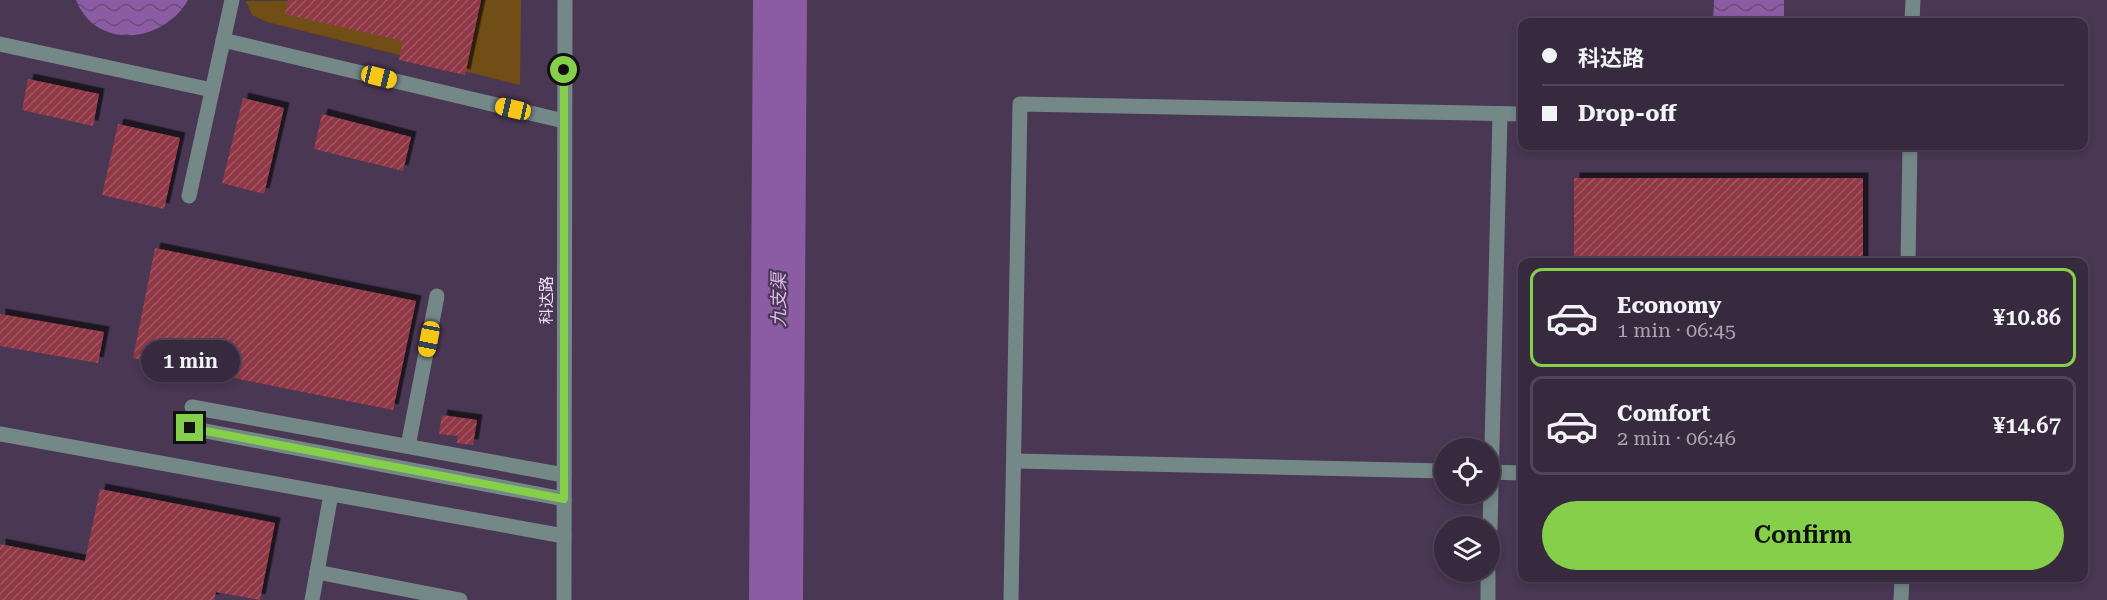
<!DOCTYPE html>
<meta charset="utf-8">
<style>
body{margin:0;font-family:"Roboto Serif","Noto Sans SC",serif;background:#423549;color:#f1f3f6;height:100vh;display:flex;flex-direction:column;font-size:22px;white-space:nowrap}
*{box-sizing:border-box;margin:0}
p{font-size:20px;color:#aaa6b0}
.icon{flex:none;width:33px;height:33px;fill:none;stroke:currentColor;stroke-width:2;stroke-linecap:round;stroke-linejoin:round}
.map{position:relative;flex:1;overflow:hidden}
.drawer{position:absolute;left:1518px;top:258px;width:570px;height:324px;display:flex;flex-direction:column;background:#37293e;border-radius:12px;box-shadow:0 3px 9px #0003,0 0 0 2px #514558}
.drawer>*{flex:none}
.guide{position:absolute;left:1518px;top:18px;width:570px;height:132px;border-radius:12px;box-shadow:0 3px 9px #0003,0 0 0 2px #514558;display:grid;align-content:center;height:132px;padding:0 24px;background:#37293e}
.buttons{position:absolute;left:1434px;top:438px;display:grid;gap:12px}
.buttons a{display:grid;place-items:center;width:66px;height:66px;border-radius:50%;background:#37293e;box-shadow:0 3px 9px #0003,0 0 0 2px #514558;font-size:30px}
.end{position:absolute;width:27px;height:27px;margin:-14px;border:8px solid #86cf4b;background:#111;box-shadow:0 0 0 3px #111}
.from{border-radius:50%}
.bubble{position:absolute;height:42px;border-radius:21px;background:#37293e;box-shadow:0 3px 9px #0003,0 0 0 2px #514558;font-size:20px;font-weight:600;line-height:42px;text-align:center}
.car{position:absolute;width:18px;height:36px;margin:-18px -9px;border-radius:8px;box-shadow:0 0 4px 2px #0007;background:linear-gradient(#f5c518 24%,#345 0 40%,#f5c518 0 76%,#345 0 86%,#f5c518 0)}
.guide b{display:flex;align-items:center;gap:21px;height:57px;font-size:22px}
.guide b+b{border-top:2px solid #514558}
.guide i{width:15px;height:15px;background:#f1f3f6}
ul{padding:10px 0 0;list-style:none}
li{display:flex;align-items:center;gap:18px;height:99px;margin:0 12px 9px;padding:0 12px;border:3px solid #514558;border-radius:12px}
li div{flex:1}
li b{display:block;font-size:22px}
li em{font-style:normal;font-weight:600}
li.selected{border-color:#86cf4b}
li>.icon{width:54px;height:54px;stroke-width:1.5}
.button{display:flex;gap:12px;margin-top:auto;padding:12px 24px}
.button a{flex:1;height:69px;border-radius:36px;background:#86cf4b;color:#111;font-size:24px;font-weight:600;line-height:69px;text-align:center}
.map>svg:first-child{display:block}
.grass{fill:#724e17}
.water{fill:url(#water-waves)}
.lines{fill:none;stroke-linecap:round;stroke-linejoin:round}
.river{stroke:#8b5ba3;stroke-width:54}
.building{fill:url(#building-hatch);filter:url(#shadow)}
.minor{stroke:#738887;stroke-width:15}
.route{stroke:#86cf4b;stroke-width:8}
.labels{text-anchor:middle;dominant-baseline:central;stroke-width:4.5;stroke-linejoin:round;paint-order:stroke}
.street-label{font-size:16px;fill:#ede1f3;stroke:#493753}
.water-label{font-size:18px;font-style:italic;fill:#deb8f2;stroke:#493753}
</style>
<div class="map">
<svg width="2107" height="600" viewBox="0 0 2107 600">
<defs>
<pattern id="water-waves" width="16" height="10" patternUnits="userSpaceOnUse" patternTransform="scale(1.5)"><rect width="16" height="10" fill="#8b5ba3"/><path d="M0 5q4-4 8 0t8 0" fill="none" stroke="#695076"/></pattern>
<pattern id="building-hatch" width="6" height="6" patternUnits="userSpaceOnUse" patternTransform="scale(1.5)"><rect width="6" height="6" fill="#913947"/><path d="M-1 1l2-2M0 6l6-6M5 7l2-2" fill="none" stroke="#a15562"/></pattern>
<filter id="shadow"><feDropShadow dx="5.5" dy="-5.5" stdDeviation="0" flood-color="#0009"/></filter>
</defs>
<rect width="100%" height="100%" fill="#493753"/>
<path class="grass" d="M521,0L520,85L267,22L252,15L246,1Z"/>
<g class="water">
<path d="M76,0H188C164,43 96,51 76,0Z"/>
<path d="M1714,0H1784V22H1713Z"/>
</g>
<g class="lines">
<path class="river" d="M776,600L780,0"/>
</g>
<g class="building">
<path d="M288,0H481L465,75L399,60L403,41L285,14Z"/>
<path d="M28,79L99,94L93,126L22,110Z"/>
<path d="M243,98L284,108L264,194L222,183Z"/>
<path d="M322,114L411,137L403,171L314,149Z"/>
<path d="M118,124L180,138L164,209L102,195Z"/>
<rect x="1574" y="178" width="289" height="84"/>
<path d="M155,248L416,301L393,410L133,358Z"/>
<path d="M0,314L104,332L98,363L0,346Z"/>
<path d="M442,415L477,420L473,445L457,443L458,436L439,434Z"/>
<path d="M100,489L275,523L260,600L216,592L214,600H0V544L85,561Z"/>
</g>
<g class="lines">
<g class="minor">
<path d="M1912,22L1913,0"/>
<path d="M223,40L564,121"/>
<path d="M0,44L212,90"/>
<path d="M189,196L232,0"/>
<path d="M1908,262L1910,146"/>
<path d="M192,407L564,475"/>
<path d="M190,428L564,499"/>
<path d="M0,434L564,536"/>
<path d="M408,446L437,296"/>
<path d="M1014,461L1444,471"/>
<path d="M1490,472L1522,473"/>
<path d="M1490,529L1500,114"/>
<path d="M317,572L460,600"/>
<path d="M312,600L331,494"/>
<path d="M564,600L565,0"/>
<path d="M1011,600L1020,104L1522,114"/>
<path d="M1488,600V572"/>
<path d="M1901,600L1902,578"/>
</g>
</g>
<g class="lines">
<path class="route" d="M190,428L564,499V70"/>
</g>
<g class="labels">
<g class="street-label">
<text transform="translate(546 300) rotate(-90)">科达路</text>
</g>
<g class="water-label">
<text transform="translate(778 300) rotate(-90)">九支渠</text>
</g>
</g>
</svg>
<div class="buttons">
<a><svg class="icon" aria-label="locate" viewBox="0 0 24 24"><circle cx="12" cy="12" r="6"/><path d="M12 2v4M12 18v4M2 12h4M18 12h4"/></svg></a>
<a><svg class="icon" aria-label="layers" viewBox="0 0 24 24"><path d="M12 4l9 5-9 5-9-5zM3 14l9 5 9-5"/></svg></a>
</div>
<i class="end from" style="left:564px;top:70px"></i>
<i class="end" style="left:190px;top:428px"></i>
<div class="bubble" style="left:141px;top:340px;width:99px">1 min</div>
<i class="car" style="left:379px;top:77px;rotate:104deg"></i>
<i class="car" style="left:513px;top:109px;rotate:283deg"></i>
<i class="car" style="left:429px;top:339px;rotate:191deg"></i>
<div class="guide">
<b><i class="from"></i>科达路</b>
<b><i></i>Drop-off</b>
</div>
<section class="drawer">
<ul>
<li class="selected"><svg class="icon" aria-label="car" viewBox="0 0 24 24"><path d="M5 17H2v-5l4-1 3-4h7l3 4 3 1v5h-3M9 17h6M6 11h13"/><circle cx="7" cy="17" r="2"/><circle cx="17" cy="17" r="2"/></svg><div><b>Economy</b><p>1 min · 06:45</p></div><em>¥10.86</em></li>
<li><svg class="icon" aria-label="car" viewBox="0 0 24 24"><path d="M5 17H2v-5l4-1 3-4h7l3 4 3 1v5h-3M9 17h6M6 11h13"/><circle cx="7" cy="17" r="2"/><circle cx="17" cy="17" r="2"/></svg><div><b>Comfort</b><p>2 min · 06:46</p></div><em>¥14.67</em></li>
</ul>
<div class="button"><a>Confirm</a></div>
</section>
</div>
